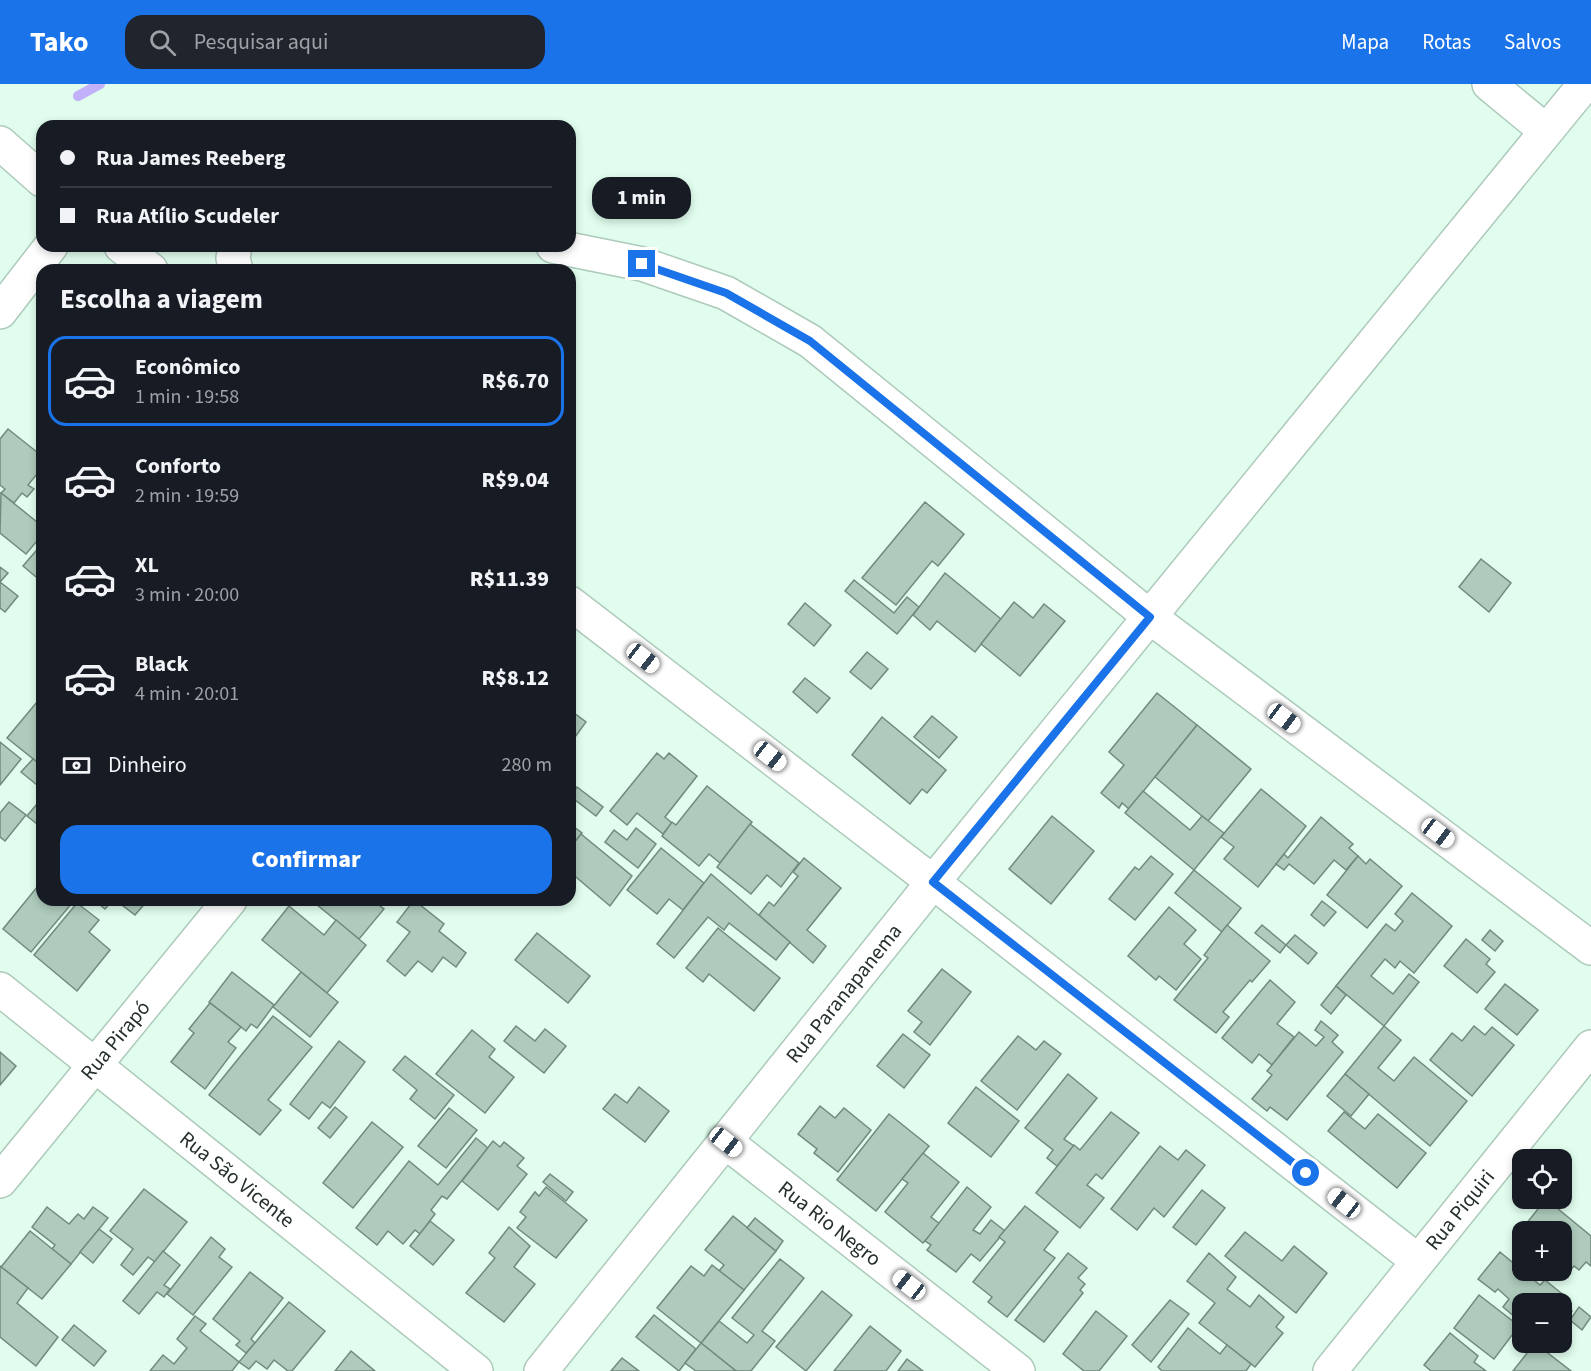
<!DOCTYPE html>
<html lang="pt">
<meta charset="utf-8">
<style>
body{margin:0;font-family:"Source Sans 3",sans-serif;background:#20242c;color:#f1f3f6;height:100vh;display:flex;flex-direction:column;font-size:22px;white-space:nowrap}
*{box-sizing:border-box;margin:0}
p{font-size:20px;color:#9ea1a6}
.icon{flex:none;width:33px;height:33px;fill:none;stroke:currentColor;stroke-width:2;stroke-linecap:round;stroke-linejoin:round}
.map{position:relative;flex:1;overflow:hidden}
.drawer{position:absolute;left:36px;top:180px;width:540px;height:642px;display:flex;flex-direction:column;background:#171b24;border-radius:18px;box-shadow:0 3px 9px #0003}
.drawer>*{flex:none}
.hud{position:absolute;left:36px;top:36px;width:540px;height:132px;border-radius:18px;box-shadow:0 3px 9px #0003;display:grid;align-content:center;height:132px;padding:0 24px;background:#171b24}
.tools{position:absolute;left:1512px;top:1065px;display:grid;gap:12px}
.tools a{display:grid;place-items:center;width:60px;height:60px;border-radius:12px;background:#171b24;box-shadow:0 3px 9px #0003;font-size:30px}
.end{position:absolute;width:27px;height:27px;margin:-14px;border:8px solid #1a73e8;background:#fff;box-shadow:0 0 0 3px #fff}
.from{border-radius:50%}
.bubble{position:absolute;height:42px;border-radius:18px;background:#171b24;box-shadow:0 3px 9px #0003;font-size:20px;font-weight:800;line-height:42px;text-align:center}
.car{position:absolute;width:18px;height:36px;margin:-18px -9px;border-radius:8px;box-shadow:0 0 4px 2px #0007;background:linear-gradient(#fff 24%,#345 0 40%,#fff 0 76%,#345 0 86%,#fff 0)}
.hud b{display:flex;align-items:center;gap:21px;height:57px;font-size:22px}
.hud b+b{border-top:2px solid #363941}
.hud i{width:15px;height:15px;background:#f1f3f6}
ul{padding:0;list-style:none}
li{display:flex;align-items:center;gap:18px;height:90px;margin:0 12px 9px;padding:0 12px;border:3px solid transparent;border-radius:18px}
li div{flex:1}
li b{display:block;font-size:22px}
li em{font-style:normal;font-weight:800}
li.on{border-color:#1a73e8}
li>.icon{width:54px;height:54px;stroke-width:1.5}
h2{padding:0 24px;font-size:27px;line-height:72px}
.pay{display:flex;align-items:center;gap:15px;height:66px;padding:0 24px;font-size:22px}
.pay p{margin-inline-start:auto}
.action{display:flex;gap:12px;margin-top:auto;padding:12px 24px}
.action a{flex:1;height:69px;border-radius:18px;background:#1a73e8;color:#fff;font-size:24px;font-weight:800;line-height:69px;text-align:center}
header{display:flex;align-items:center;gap:36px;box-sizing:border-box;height:84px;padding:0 30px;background:#1a73e8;color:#fff}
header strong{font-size:28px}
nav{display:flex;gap:33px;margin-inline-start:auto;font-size:21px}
.search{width:420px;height:54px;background:#20242c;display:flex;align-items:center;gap:15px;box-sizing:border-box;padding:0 21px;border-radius:18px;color:#9ea1a6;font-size:22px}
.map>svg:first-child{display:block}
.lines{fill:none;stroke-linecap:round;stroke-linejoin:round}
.stream{stroke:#c2b1fa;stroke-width:10}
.building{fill:#aecbbc;stroke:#718b7e;stroke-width:1.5}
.minor-casing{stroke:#adcabb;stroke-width:36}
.minor{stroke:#fff;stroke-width:33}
.route{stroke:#1a73e8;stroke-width:8}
.labels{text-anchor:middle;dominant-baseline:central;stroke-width:5;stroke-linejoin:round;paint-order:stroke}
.street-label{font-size:21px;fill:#25302b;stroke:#fff}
</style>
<header>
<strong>Tako</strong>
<div class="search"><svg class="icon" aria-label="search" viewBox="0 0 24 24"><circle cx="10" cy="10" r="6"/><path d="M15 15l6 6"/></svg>Pesquisar aqui</div>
<nav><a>Mapa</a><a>Rotas</a><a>Salvos</a></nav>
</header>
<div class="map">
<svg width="1591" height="1287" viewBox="0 0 1591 1287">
<rect width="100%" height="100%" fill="#e0fdee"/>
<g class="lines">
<path class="stream" d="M78,12L100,0"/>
</g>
<g class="building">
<path d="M8,345L42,372V384L28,401L34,405L27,413L22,409L14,419L1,409L5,405L0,401V355Z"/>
<path d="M1,409L42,442V451L26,470L0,449Z"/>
<path d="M925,418L964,450L938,482L932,477L896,521L862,494Z"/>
<path d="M42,460V498L23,482Z"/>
<path d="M1481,475L1511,499L1489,528L1459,503Z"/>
<path d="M0,483L8,489L0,498L18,512L5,528L0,524Z"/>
<path d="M945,489L1001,535L975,568L937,537L930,546L913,531Z"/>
<path d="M854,496L894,529L907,513L919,523L897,550L845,507Z"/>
<path d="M1014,518L1033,534L1044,520L1065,537L1020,592L981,560Z"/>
<path d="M805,519L831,541L814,562L788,540Z"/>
<path d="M867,568L888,585L871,605L850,588Z"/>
<path d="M805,594L830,614L817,629L793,608Z"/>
<path d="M1157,609L1197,641L1129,725L1122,719L1119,724L1101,709L1124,681L1109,668Z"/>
<path d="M42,612V682L7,654Z"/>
<path d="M570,626L586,638L570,660Z"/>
<path d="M932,632L957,653L939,674L914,653Z"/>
<path d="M882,633L946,686L927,709L922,705L910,720L852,671Z"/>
<path d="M1197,641L1251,685L1208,737L1155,693Z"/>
<path d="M0,658L21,675L0,701Z"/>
<path d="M657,669L664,675L669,669L697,692L665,733L672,739L663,750L637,729L627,741L610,727Z"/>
<path d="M33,675L42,682V705L21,688Z"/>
<path d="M707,702L752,738L720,779L709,770L699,782L662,752L672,738L676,741Z"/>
<path d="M577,703L603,723L596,732L570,712Z"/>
<path d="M1261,705L1306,742L1258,803L1224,775L1234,763L1221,753Z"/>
<path d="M1143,707L1190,746L1202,732L1224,749L1194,786L1125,729Z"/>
<path d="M42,714V744L27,732Z"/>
<path d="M9,718L26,731L5,757L0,753V729Z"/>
<path d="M1052,732L1094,767L1051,820L1009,785Z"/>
<path d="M1321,733L1353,760L1349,764L1358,772L1346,786L1334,776L1314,800L1289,780L1284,786L1276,780L1284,770L1288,774Z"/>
<path d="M570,740L582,749L570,764Z"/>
<path d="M750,740L799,779L781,803L767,791L751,810L717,783Z"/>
<path d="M636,744L656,760L638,784L605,758L614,746L627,756Z"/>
<path d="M581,750L632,792L610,822L570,788V764Z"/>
<path d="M661,764L704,799L683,826L669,815L657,830L627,806Z"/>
<path d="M1151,772L1173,790L1135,836L1109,815L1135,783L1139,786Z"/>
<path d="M1358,772L1366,780L1370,775L1402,802L1367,844L1327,811Z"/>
<path d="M804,774L841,804L807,846L826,862L813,879L759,831L769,818L774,822L798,792L793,788Z"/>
<path d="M1194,786L1241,824L1222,848L1175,809Z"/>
<path d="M711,790L790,858L776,876L729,839L724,846L708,833L674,874L657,860Z"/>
<path d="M42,797V816L73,818L31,868L3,845Z"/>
<path d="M1412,809L1452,842L1414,889L1400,877L1395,884L1385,875L1371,892L1393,910L1409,890L1419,898L1384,942L1336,902L1386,840L1395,847L1403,837L1395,830Z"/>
<path d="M94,816H113L105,825Z"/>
<path d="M126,816H148L135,831L122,821Z"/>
<path d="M311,816H372L384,825L359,855Z"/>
<path d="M414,816L444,840L439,847L466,869L456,883L443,873L432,888L418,877L405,892L387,877L410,848L397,838Z"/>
<path d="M1322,817L1336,828L1324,842L1311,831Z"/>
<path d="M77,819L99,836L89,848L110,866L77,907L34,871Z"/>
<path d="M289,822L324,851L336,836L366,861L327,909L262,856Z"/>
<path d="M1169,823L1196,846L1184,860L1201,875L1176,906L1159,892L1156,896L1128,872Z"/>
<path d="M1227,841L1270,877L1252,898L1250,896L1223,928L1229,933L1216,949L1174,916L1208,874L1204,871Z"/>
<path d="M1262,841L1286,861L1280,869L1255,849Z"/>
<path d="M718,844L780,894L754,927L709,890L703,898L686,884Z"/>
<path d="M1490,846L1503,857L1495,867L1482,856Z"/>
<path d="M537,849L590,892L568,919L515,876Z"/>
<path d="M1295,851L1317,869L1308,880L1286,861Z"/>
<path d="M1466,855L1490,875L1486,880L1495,888L1477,909L1444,882Z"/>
<path d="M942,885L971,908L930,961L914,948L922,938L908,927Z"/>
<path d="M232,888L274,921L257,944L251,940L246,947L209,918Z"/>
<path d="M301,888L338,918L310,953L273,923Z"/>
<path d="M1270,896L1295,918L1277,940L1294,953L1272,981L1259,970L1252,979L1222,954Z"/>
<path d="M1505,900L1538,926L1517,951L1485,925Z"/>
<path d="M1336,902L1346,911L1331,930L1321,921Z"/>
<path d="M210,919L241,943L228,958L236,964L205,1005L171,978L194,949L189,945Z"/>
<path d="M273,932L312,963L268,1016L281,1026L260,1051L209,1011Z"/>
<path d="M1321,937L1338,951L1332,958L1343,968L1287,1036L1270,1023L1267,1027L1252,1015L1272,991L1267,987L1299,948L1316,962L1324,953L1315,946Z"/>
<path d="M516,942L535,957L545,945L566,962L544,989L504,957Z"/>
<path d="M1384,942L1401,956L1378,984L1394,997L1414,973L1467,1017L1430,1062L1345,990Z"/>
<path d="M1474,942L1485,951L1492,943L1514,961L1472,1012L1430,976L1452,949L1462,957Z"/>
<path d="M472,946L495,965L489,973L514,993L485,1029L436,990Z"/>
<path d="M903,950L930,971L904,1004L877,982Z"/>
<path d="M1018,952L1036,966L1044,957L1061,970L1017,1026L981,997Z"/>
<path d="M339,957L365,978L330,1024L322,1018L309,1035L290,1020Z"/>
<path d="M0,968L16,982L0,1001Z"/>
<path d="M405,972L454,1011L435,1035L410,1015L417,1006L393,986Z"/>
<path d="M1068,990L1097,1014L1064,1055L1074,1062L1057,1082L1047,1074L1053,1066L1025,1044Z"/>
<path d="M1345,990L1369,1010L1351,1032L1327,1012Z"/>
<path d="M639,1003L669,1027L645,1058L603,1025L615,1010L627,1019Z"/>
<path d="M976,1003L1019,1037L991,1073L948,1039Z"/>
<path d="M820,1022L835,1034L844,1024L871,1046L838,1088L814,1069L817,1065L798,1050Z"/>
<path d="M335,1023L347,1033L330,1054L318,1044Z"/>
<path d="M449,1024L477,1046L446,1084L418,1062Z"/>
<path d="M1111,1028L1139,1049L1102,1095L1096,1090L1087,1101L1104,1114L1080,1144L1036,1109L1074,1061L1080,1066Z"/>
<path d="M1344,1028L1365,1045L1378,1030L1426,1069L1397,1104L1328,1047Z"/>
<path d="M889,1030L929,1062L876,1127L837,1096Z"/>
<path d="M372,1038L403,1063L353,1124L323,1099Z"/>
<path d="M476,1054L488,1064L447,1115L442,1112L431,1126L435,1130L420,1150L415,1146L403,1160L388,1147L377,1161L356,1144L409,1077L438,1101Z"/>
<path d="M493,1057L500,1063L504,1058L524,1074L517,1082L527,1090L498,1126L462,1097Z"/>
<path d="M1160,1062L1178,1076L1186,1066L1205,1081L1164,1133L1154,1124L1137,1146L1111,1125Z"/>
<path d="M923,1069L959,1098L931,1133L940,1140L923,1159L885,1128L908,1099L902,1095Z"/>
<path d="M550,1090L573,1108L566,1117L543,1098Z"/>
<path d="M546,1103L587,1136L556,1174L517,1144L526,1133L520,1128L535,1108L539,1112Z"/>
<path d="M967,1103L991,1123L973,1146L980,1150L991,1136L1005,1147L980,1177L971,1170L956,1188L927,1166L931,1161L925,1157Z"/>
<path d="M144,1105L187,1138L155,1178L148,1173L133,1191L121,1181L133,1165L110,1147Z"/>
<path d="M1202,1106L1225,1124L1196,1161L1173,1143Z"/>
<path d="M1546,1115L1591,1152V1182L1586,1178L1579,1186L1574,1182L1567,1190L1562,1186V1148H1535L1526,1140Z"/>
<path d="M1025,1122L1058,1148L1044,1166L1055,1174L1007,1233L988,1218L992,1213L973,1198L1005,1158L999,1153Z"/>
<path d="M47,1123L69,1140L78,1130L84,1135L93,1123L108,1134L71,1180L52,1165L55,1161L32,1143Z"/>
<path d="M733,1132L776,1167L744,1206L719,1187L724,1181L705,1166Z"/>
<path d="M755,1134L783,1157L776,1167L747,1144Z"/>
<path d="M430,1137L454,1156L433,1181L410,1162Z"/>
<path d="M509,1143L530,1162L514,1183L535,1200L504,1238L466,1209L495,1174L489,1169Z"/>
<path d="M99,1145L112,1155L93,1179L80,1168Z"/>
<path d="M30,1147L71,1180L42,1215L1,1183Z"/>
<path d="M1245,1148L1282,1177L1294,1162L1327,1189L1296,1229L1225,1172Z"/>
<path d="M211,1153L225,1165L219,1173L232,1183L193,1231L167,1210Z"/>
<path d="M163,1167L180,1181L164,1201L170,1205L164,1213L157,1208L139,1230L123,1217Z"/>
<path d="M1500,1168L1540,1201L1545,1196L1566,1213L1562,1218L1572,1227L1562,1240V1220H1522V1227L1516,1234L1503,1223L1509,1215L1498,1205L1495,1208L1478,1195Z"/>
<path d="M1068,1169L1087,1184L1078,1194L1085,1200L1080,1206L1083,1209L1044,1258L1015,1236Z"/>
<path d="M1209,1169L1236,1193L1227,1205L1250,1223L1259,1211L1284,1233L1276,1243L1283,1249L1255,1283L1199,1239L1215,1219L1187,1197Z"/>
<path d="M780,1175L804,1194L762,1247L775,1257L751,1287H736L701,1259L719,1237L747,1259L754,1251L732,1234Z"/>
<path d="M712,1181L744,1206L701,1259L657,1224L691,1182L704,1192Z"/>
<path d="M0,1182L28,1204L17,1219L58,1253L36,1282L0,1253Z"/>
<path d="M250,1188L283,1214L251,1255L255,1259L246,1269L236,1261L240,1257L213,1235Z"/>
<path d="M822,1207L852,1231L806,1287L776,1263Z"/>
<path d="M1479,1211L1519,1242L1494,1275L1454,1244Z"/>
<path d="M1170,1216L1189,1230L1151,1278L1132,1261Z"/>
<path d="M289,1218L325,1247L292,1287H288L274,1276L267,1285L256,1277L249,1285L239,1278Z"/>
<path d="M1579,1223L1591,1233L1582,1246L1570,1236Z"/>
<path d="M1096,1227L1127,1252L1099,1287H1084L1063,1270Z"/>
<path d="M654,1231L696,1265L679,1287L636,1253Z"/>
<path d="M195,1232L206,1240L200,1247L239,1278L232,1287H150L163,1271L174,1280L187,1264L177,1255Z"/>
<path d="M74,1241L106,1267L94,1282L62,1256Z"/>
<path d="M870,1242L901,1267L886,1287H834Z"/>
<path d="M1188,1244L1220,1270L1227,1261L1251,1280L1246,1287H1162L1158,1283Z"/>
<path d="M1450,1249L1478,1272L1474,1278L1486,1287H1431L1424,1281Z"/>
<path d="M701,1259L736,1287H696L685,1279Z"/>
<path d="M1535,1259L1571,1287H1513Z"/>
<path d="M351,1267L375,1287H335Z"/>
<path d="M622,1274L639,1287H611Z"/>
<path d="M907,1275L923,1287H898Z"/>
</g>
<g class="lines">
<defs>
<g id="minor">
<path d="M1489,0L1546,47"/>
<path d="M0,59L42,96"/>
<path d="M121,162L151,186"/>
<path d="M235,162L233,174L236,186"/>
<path d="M553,162L642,180L726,209L810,257L1150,533L1591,864"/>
<path d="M0,228L51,162"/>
<path d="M570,519L933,798L1418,1177"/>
<path id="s1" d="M0,905L476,1287"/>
<path id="s2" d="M726,1058L1018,1287"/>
<path id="s3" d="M0,1097L230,816"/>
<path id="s4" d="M541,1287L933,798L1585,0"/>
<path id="s5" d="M1330,1287L1591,963"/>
</g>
</defs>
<use href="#minor" class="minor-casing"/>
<use href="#minor" class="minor"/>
</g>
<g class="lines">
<path class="route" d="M642,180L726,209L810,257L1150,533L933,798L1306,1089"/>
</g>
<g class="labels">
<g class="street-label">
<text stroke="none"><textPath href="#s4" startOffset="484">Rua Paranapanema</textPath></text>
<text stroke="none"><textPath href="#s3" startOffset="182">Rua Pirapó</textPath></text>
<text stroke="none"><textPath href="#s1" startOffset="304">Rua São Vicente</textPath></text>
<text stroke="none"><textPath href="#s5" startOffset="207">Rua Piquiri</textPath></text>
<text stroke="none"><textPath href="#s2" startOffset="132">Rua Rio Negro</textPath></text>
</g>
</g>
</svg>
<div class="tools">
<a><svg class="icon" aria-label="locate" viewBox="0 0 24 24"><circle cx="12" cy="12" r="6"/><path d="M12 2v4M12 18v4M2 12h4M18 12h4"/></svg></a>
<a>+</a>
<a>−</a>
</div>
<i class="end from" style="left:1306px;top:1089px"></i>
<i class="end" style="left:642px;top:180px"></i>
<div class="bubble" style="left:592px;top:93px;width:99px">1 min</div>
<i class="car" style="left:643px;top:574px;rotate:128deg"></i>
<i class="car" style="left:1284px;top:634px;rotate:127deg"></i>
<i class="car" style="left:770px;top:672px;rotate:128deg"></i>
<i class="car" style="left:1438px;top:749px;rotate:127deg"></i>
<i class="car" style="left:726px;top:1058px;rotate:128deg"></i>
<i class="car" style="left:1344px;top:1119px;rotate:308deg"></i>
<i class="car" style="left:909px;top:1201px;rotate:308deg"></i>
<div class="hud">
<b><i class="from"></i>Rua James Reeberg</b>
<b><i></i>Rua Atílio Scudeler</b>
</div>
<section class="drawer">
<h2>Escolha a viagem</h2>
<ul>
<li class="on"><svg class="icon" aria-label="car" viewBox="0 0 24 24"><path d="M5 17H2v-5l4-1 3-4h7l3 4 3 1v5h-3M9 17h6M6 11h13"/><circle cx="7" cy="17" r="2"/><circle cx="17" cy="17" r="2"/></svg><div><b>Econômico</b><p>1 min · 19:58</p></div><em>R$6.70</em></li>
<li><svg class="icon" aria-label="car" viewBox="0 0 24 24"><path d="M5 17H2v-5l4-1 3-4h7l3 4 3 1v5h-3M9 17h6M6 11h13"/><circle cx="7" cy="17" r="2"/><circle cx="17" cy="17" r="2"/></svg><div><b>Conforto</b><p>2 min · 19:59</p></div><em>R$9.04</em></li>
<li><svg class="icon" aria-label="car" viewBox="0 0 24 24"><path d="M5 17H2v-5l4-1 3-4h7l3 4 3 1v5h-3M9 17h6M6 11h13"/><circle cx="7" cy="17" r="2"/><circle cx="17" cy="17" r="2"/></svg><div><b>XL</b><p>3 min · 20:00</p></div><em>R$11.39</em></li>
<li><svg class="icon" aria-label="car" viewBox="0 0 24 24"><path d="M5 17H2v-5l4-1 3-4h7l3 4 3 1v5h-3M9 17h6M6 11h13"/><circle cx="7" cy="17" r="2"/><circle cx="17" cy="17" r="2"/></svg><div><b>Black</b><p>4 min · 20:01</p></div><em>R$8.12</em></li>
</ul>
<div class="pay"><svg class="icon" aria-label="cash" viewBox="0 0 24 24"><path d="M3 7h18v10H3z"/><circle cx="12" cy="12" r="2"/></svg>Dinheiro<p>280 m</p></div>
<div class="action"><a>Confirmar</a></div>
</section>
</div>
